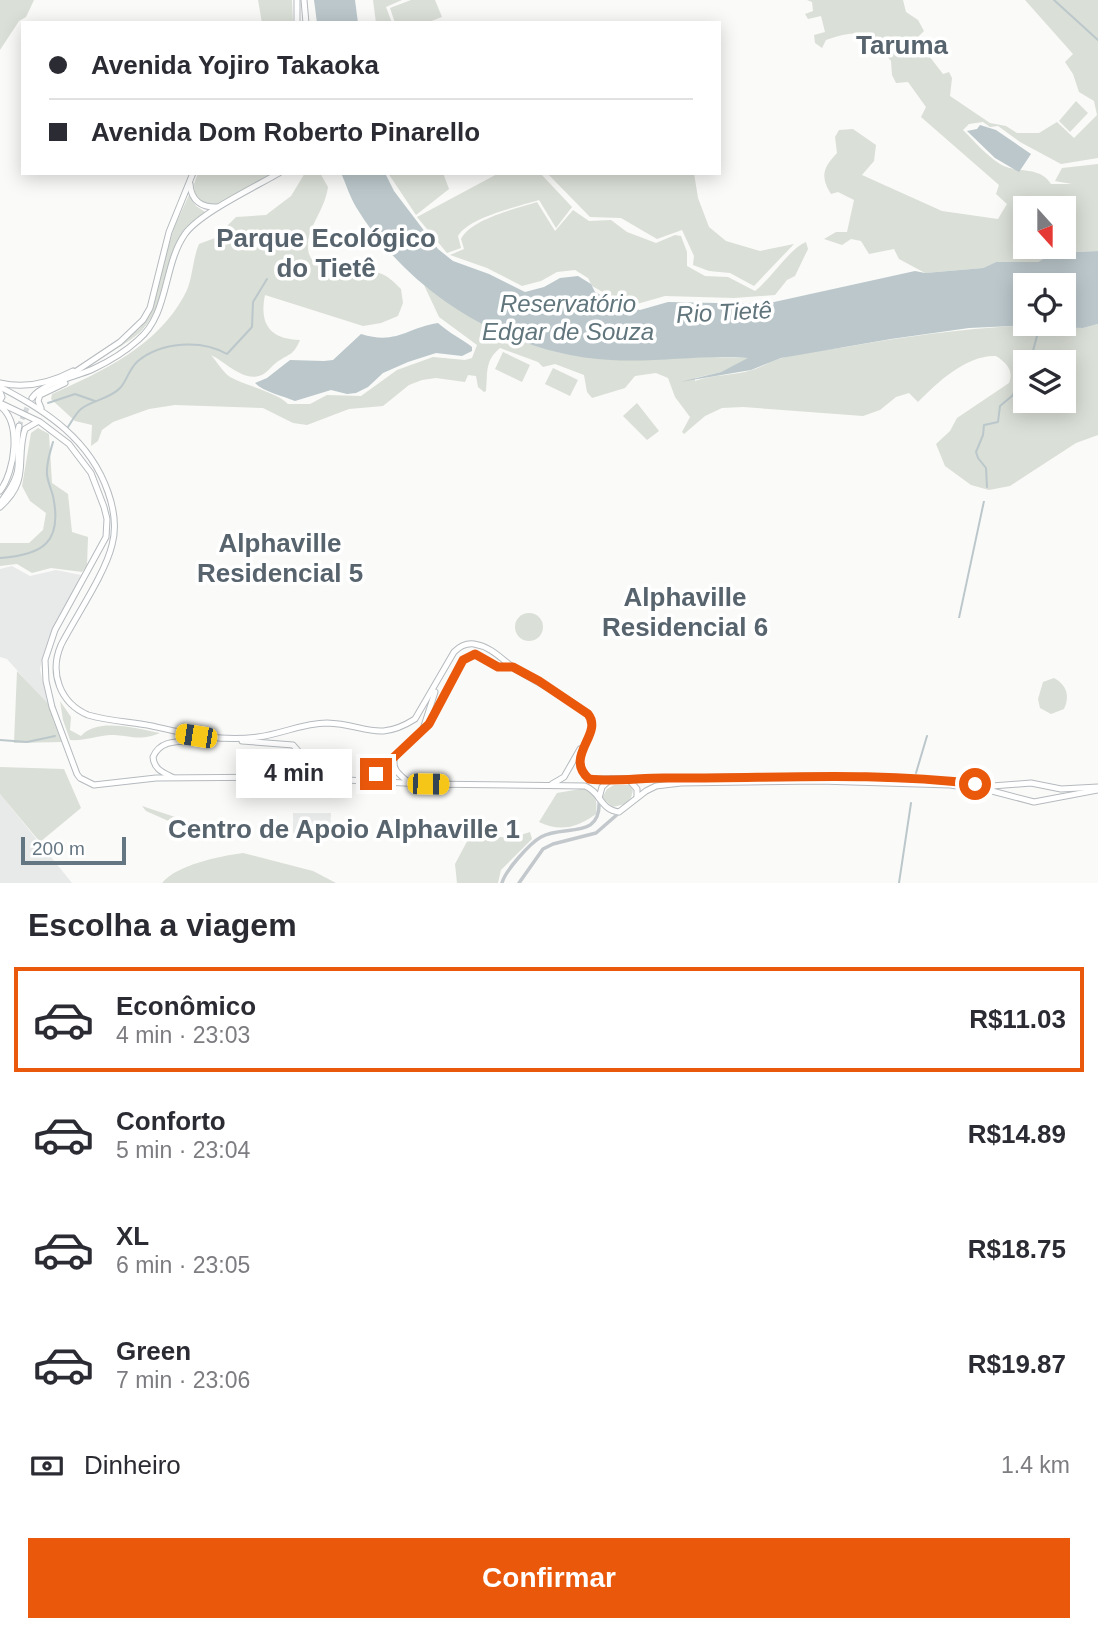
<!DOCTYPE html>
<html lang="pt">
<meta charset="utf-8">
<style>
body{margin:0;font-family:Arial,sans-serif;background:#f2f2f3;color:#2b2b33;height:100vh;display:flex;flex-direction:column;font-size:26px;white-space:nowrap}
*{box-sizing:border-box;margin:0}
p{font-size:23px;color:#7c7c81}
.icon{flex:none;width:38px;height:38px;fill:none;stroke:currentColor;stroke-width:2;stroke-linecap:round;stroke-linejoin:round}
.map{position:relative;height:883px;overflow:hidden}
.sheet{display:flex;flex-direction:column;background:#fff;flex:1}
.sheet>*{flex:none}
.top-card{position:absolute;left:21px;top:21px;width:700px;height:154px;border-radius:0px;box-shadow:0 4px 18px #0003;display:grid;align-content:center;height:154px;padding:0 28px;background:#fff}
.needle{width:46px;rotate:159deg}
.buttons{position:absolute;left:1013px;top:196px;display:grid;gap:14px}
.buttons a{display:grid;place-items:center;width:63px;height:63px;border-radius:0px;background:#fff;box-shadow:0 4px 18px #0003;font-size:35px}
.scale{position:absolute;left:21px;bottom:18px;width:105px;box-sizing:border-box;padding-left:7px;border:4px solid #657683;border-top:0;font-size:19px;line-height:24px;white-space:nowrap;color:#657683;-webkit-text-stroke:5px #fff;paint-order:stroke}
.end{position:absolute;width:32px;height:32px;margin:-16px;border:9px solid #ea580c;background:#fff;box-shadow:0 0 0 4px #fff}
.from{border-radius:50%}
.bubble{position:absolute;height:49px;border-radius:0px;background:#fff;box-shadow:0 4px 18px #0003;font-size:23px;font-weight:700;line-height:49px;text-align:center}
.car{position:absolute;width:21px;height:42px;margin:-21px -10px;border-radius:9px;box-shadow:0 0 5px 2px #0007;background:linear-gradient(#f5c518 24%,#345 0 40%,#f5c518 0 76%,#345 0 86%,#f5c518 0)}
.top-card b{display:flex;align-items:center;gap:24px;height:66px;font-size:26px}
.top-card b+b{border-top:2px solid #e1e1e2}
.top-card i{width:18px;height:18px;background:#2b2b33}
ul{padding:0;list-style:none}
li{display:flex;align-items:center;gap:21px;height:105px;margin:0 14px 10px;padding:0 14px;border:4px solid transparent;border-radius:0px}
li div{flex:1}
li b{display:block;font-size:26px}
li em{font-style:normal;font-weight:700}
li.on{border-color:#ea580c}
li>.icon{width:63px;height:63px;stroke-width:1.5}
h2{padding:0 28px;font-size:32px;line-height:84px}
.pay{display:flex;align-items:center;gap:18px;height:77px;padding:0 28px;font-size:26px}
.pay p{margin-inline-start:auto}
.button{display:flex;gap:14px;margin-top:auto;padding:14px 28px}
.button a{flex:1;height:80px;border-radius:0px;background:#ea580c;color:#fff;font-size:28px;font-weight:700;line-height:80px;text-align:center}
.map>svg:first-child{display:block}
.built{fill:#e8e9e9}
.green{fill:#dadfd7;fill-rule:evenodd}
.water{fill:#bbc7cb;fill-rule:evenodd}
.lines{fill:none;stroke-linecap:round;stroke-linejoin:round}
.stream{stroke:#bbc7cb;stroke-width:2}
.major-tunnel{stroke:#d5d9db;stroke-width:5;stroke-dasharray:5 2.5;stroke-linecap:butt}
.major-casing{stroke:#b5babe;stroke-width:7}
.minor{stroke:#c3c8cc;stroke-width:3.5}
.major{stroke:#fff;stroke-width:5}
.route{stroke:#ea580c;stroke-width:9}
.labels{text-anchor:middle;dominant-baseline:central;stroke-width:7;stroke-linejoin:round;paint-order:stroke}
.water-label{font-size:24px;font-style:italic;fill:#60757c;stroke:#fff}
.quarter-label{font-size:26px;font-weight:bold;fill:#57646e;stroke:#fff}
</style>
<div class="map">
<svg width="1098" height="883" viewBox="0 0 1098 883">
<rect width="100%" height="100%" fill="#fafaf8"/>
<g class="built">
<path d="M12,566L30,576L56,570L81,575L48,641L43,655L40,669L48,705L7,659L0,657V569Z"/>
<path d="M0,794L72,883H0Z"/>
<path d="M293,813H331L330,834L293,833Z"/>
</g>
<g class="green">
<path d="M0,0H34L26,17L19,21L0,50Z"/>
<path d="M258,0H292L293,23H262Z"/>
<path d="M373,0H402L386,7L392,23H376Z"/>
<path d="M411,0H435L442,17L426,23H395L390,8Z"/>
<path d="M807,0H903L906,12L918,20L924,31L916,39L943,74L949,72L952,78L950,96L990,123L1006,126L1017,133H1039L1057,122L1074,138L1097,115L1094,101L1079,92L1073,74L1065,62L1073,54L1025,0H1098V158L1061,164L1020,142L998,126L990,127L983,122L969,124L963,130C975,142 986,155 1000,164C1016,174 1040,165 1051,184H1072L1055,181L1062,168L1098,164V251L1053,253L1038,262H996L983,268L925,273L899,259L894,249L869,254L861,241L851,239L842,245L824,239L836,232H847L854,200L838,192L831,194C820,176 823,168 837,153L835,137L839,130L853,129L876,145L874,161L862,175L942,211L998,219L1007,204L996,194L999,185L921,117L926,107L908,82L896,83L892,75L891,61L869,34C853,32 841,35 826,40L822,48L815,43L814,35L825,32L821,16L808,19L805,14L813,11L812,2ZM1026,208H1064V247H1026Z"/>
<path d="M1076,101L1088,113L1070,132L1059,121Z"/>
<path d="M198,173H274C256,184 230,205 209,205C203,205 199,200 195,196L194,184Z"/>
<path d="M305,173H320L328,187C325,209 309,226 308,243C305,280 357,269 379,273C387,275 395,283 401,289L403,303L398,316L381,323L363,326L265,295C259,324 270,339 300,340C293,356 290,353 277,362C273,365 269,370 265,373C247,386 226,362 211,355C217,362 223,372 230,377C246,386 277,392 288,404H310L327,395L361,396L397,370L433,357L465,360L472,358L477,345L439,317L424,285L477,321L509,338L561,353L750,358L721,372L695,378V381C714,374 733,376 752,370C763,367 772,360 782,358C803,352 825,350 846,347C908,336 970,328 1033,325L1037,335L1042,327L1083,328L1098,324V435L1076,443L1010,486L989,490L971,485L945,466L936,444L950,431L957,418L1009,383C1014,371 1007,363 996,356C966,355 938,382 918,402L909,393L896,397L880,410L863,416L743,407L722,408L705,416L684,434L682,432L690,417L675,397L668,378L656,373L635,376L625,388L592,398L587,392L584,375L555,364L543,367L538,362L500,348C484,361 488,374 486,391L484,392L478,387L476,376L468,375L465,382L436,378L422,380L409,385L383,406L349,409L307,425L293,423L263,408L175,405L149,409L113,422L102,430L98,441L91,446L92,425L75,421L51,399L52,394C103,371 156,347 184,296C193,281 192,260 199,244L215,238L236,217L266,215L291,196ZM1026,362H1064V401H1026Z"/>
<path d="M388,173H443L449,189L416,215Z"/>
<path d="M499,173H540L572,207L556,228L539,200C517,207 469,217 458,236L461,248L447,253L417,217Z"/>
<path d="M547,173H694L698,198L709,227L726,241L760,251L794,244L754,286L730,273L709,271L693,265L694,256L682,230L657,239L621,218L590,217Z"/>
<path d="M189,195L196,206L207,213C157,238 175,293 143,329C134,340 110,352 98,360L140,328L148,315L174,228Z"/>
<path d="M537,202L555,231L573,210L589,221L611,220L627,232L656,243L675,235L681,236L687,252V266L705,276L728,277L755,291C772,278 789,249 806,242L808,249L795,276L787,280L775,295L734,298L665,296L637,304L617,300L592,286L588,278L575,270L557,272L541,281L522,286L487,268L450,255L464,249L461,239C471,219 515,209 537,202Z"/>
<path d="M503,352L530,365L522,382L495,369Z"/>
<path d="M553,368L578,380L570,396L545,384Z"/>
<path d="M637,403L659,431L647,440L623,416Z"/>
<path d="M38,428L49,434L52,483L68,494L72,532L88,537L87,565L82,572L51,568L32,573L17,564L0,566V543H29L43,530L46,513L30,501L22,486L31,433Z"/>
<circle cx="529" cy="627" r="14"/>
<path d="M17,671L51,707L53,720L62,742L14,743Z"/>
<path d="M1054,678C1067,685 1070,696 1064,709L1051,714L1040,708L1038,699L1043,682Z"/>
<path d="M60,701L71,717L70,730L81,736C98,717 137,729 160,733C138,742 132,735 110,735C96,736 84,741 70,740L63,720Z"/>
<path d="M0,767L64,769L81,808L40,842L0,794Z"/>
<path d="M614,785H629L633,790L631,798L625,804L613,807L602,798L607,789Z"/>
<path d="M586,788C597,795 597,802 596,814C577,828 560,832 539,822L557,793Z"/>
<path d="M142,806L190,822H208L203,833V842L191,831L146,811Z"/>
<path d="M530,832L532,839L501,870L498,883H457L455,864L471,834L511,838Z"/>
<path d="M243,853L313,871L336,883H162C176,865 220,856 243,853Z"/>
</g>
<g class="water">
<path d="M314,0H355L358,23H317Z"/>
<path d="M980,125L996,130L1031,154L1019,172L995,158L967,131L977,129Z"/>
<path d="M341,173H385L394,191L438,249L453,261L489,274L525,292L544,287L560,278L578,276L591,284L595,292L620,306L640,310L668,302L765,304L915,271L925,273L983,268L996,262H1038L1053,253L1098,251V324L1083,328L1042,327L1037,336L1033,325L969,328L891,339L781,358L751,370L680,382L721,372L748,358C703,354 656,363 611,360C509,355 409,294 356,207C350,197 346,184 341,173ZM1064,285V324H1026V285Z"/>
<path d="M438,323C449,333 462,339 472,347V351L462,356L436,353L408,362L383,373L368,387L356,393L347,394L331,390L295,401C283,396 264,392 255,383L267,378L290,360L324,361L333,360L361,334C397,345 406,328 438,323Z"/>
<path d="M983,501H985L960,618H958Z"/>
</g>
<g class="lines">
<g class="stream">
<path d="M1054,0L1098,40"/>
<path d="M1030,362L1037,336"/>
<path d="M48,403L75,394L95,401"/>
<path d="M68,427C72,421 76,413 81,409C92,400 110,399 120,388C127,381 128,370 138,361C161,342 201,339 227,354L252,327L253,302L267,279"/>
<path d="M987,487L986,468L978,458L976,452L983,435L984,425L998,422L1000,406L1012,396L1026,374"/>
<path d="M0,558C42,555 63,543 53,496C51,489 48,482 47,475C46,463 50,453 53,442"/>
<path d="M0,740L27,742L55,736"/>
<path d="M916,773L927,736"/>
<path d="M899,883L911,803"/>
</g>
<path class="major-tunnel" d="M19,426L30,401"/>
<defs>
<g id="major">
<path d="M304,0L306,23"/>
<path d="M297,23V0"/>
<path d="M190,184C191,201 202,208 218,207"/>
<path d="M72,374L120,342L143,320L150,308L169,232L193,173"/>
<path d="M0,383C26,389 50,383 73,371"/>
<path d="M0,387C47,411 90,440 108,492C114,509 117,527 112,545C105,574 76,616 61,645C49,673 60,703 88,715C109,721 131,722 152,726C188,734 221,742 258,737C282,734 303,723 327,723C365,724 377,743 415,719L454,652C460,646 466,643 474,644C494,647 505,664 522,673C545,686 567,698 588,714C604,734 563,757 589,779L832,776L945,781L992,786L1031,783L1061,789L1098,787"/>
<path d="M0,392L2,397L0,400"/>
<path d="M32,398C42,383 76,377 93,369C108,362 126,351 138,340C169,315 163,265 185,234C200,213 255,187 279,173"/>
<path d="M0,403L40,422L69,444L91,473L104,507L107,519L106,537L55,630L45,660L46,681L52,707L77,774L80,778L94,785L156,778L290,777L423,784L585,786C601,792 600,810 619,812L646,791L656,786L681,783L820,781L950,785L992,791L1034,802L1098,790"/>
<path d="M0,406C22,423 15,471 0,491"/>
<path d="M41,408L38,401L40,395L65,383"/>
<path d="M0,503C8,492 17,480 18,467C19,453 15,440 19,426"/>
<path d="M0,507C31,480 15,459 25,429L37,422"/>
<path d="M423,729L435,692"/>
<path d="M242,741L293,745L306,760L305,769L298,777"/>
<path d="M376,774L392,759"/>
<path d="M172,777C162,772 154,769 153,757C162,735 189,744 208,739"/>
<path d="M629,780L637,789V797"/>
<path d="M408,782C399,774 391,769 395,757L429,724L463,660L475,654L498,667H513"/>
<path d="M552,784L564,777L580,749"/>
<path d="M599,798L602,787L611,779"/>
</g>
</defs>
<use href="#major" class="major-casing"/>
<g class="minor">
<path d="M502,883C505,871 530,843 541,837C563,824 602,841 599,800"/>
<path d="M519,883L543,849L553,844L596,833L619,813"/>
</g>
<use href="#major" class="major"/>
</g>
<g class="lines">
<path class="route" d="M376,774L429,724L463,660L475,654L498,667H513L539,681L588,714C604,734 563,756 589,779C614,782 639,778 664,778C768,779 872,771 975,784"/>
</g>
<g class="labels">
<g class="water-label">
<text x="568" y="303">Reservatório<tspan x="568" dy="28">Edgar de Souza</tspan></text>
<text transform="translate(724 312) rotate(-3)">Rio Tietê</text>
</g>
<g class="quarter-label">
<text x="902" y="45">Taruma</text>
<text x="326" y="238">Parque Ecológico<tspan x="326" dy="30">do Tietê</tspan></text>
<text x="280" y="543">Alphaville<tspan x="280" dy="30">Residencial 5</tspan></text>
<text x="685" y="597">Alphaville<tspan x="685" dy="30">Residencial 6</tspan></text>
<text x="344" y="829">Centro de Apoio Alphaville 1</text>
</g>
</g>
</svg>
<div class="buttons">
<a><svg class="needle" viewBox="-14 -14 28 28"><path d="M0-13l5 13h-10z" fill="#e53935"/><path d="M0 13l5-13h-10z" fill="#7c7c81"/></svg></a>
<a><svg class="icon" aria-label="locate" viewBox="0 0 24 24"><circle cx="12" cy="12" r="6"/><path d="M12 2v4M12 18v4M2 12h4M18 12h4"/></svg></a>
<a><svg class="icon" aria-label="layers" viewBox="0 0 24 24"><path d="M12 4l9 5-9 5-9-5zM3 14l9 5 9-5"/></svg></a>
</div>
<div class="scale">200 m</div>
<i class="end from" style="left:975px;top:784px"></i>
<i class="end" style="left:376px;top:774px"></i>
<div class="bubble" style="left:236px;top:749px;width:116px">4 min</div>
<i class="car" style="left:196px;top:736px;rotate:279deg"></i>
<i class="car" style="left:428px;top:784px;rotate:91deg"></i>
<div class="top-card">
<b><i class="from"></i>Avenida Yojiro Takaoka</b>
<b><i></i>Avenida Dom Roberto Pinarello</b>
</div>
</div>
<section class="sheet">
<h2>Escolha a viagem</h2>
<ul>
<li class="on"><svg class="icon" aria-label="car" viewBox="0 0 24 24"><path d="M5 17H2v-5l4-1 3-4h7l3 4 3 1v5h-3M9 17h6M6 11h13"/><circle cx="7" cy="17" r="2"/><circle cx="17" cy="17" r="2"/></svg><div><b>Econômico</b><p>4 min · 23:03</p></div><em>R$11.03</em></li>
<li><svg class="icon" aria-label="car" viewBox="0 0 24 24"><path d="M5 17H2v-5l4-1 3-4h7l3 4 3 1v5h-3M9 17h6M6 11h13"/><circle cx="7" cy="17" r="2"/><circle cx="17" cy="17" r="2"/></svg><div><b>Conforto</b><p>5 min · 23:04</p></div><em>R$14.89</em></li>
<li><svg class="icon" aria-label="car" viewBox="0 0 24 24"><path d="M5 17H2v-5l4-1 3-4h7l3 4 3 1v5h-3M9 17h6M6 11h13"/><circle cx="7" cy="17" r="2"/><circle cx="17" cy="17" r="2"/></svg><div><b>XL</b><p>6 min · 23:05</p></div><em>R$18.75</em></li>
<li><svg class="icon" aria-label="car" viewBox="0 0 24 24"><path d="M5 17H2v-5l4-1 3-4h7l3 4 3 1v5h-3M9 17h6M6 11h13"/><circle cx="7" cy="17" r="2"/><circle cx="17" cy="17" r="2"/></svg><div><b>Green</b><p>7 min · 23:06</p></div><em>R$19.87</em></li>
</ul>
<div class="pay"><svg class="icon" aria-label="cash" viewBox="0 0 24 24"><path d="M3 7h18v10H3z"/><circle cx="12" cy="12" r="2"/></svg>Dinheiro<p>1.4 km</p></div>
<div class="button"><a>Confirmar</a></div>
</section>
